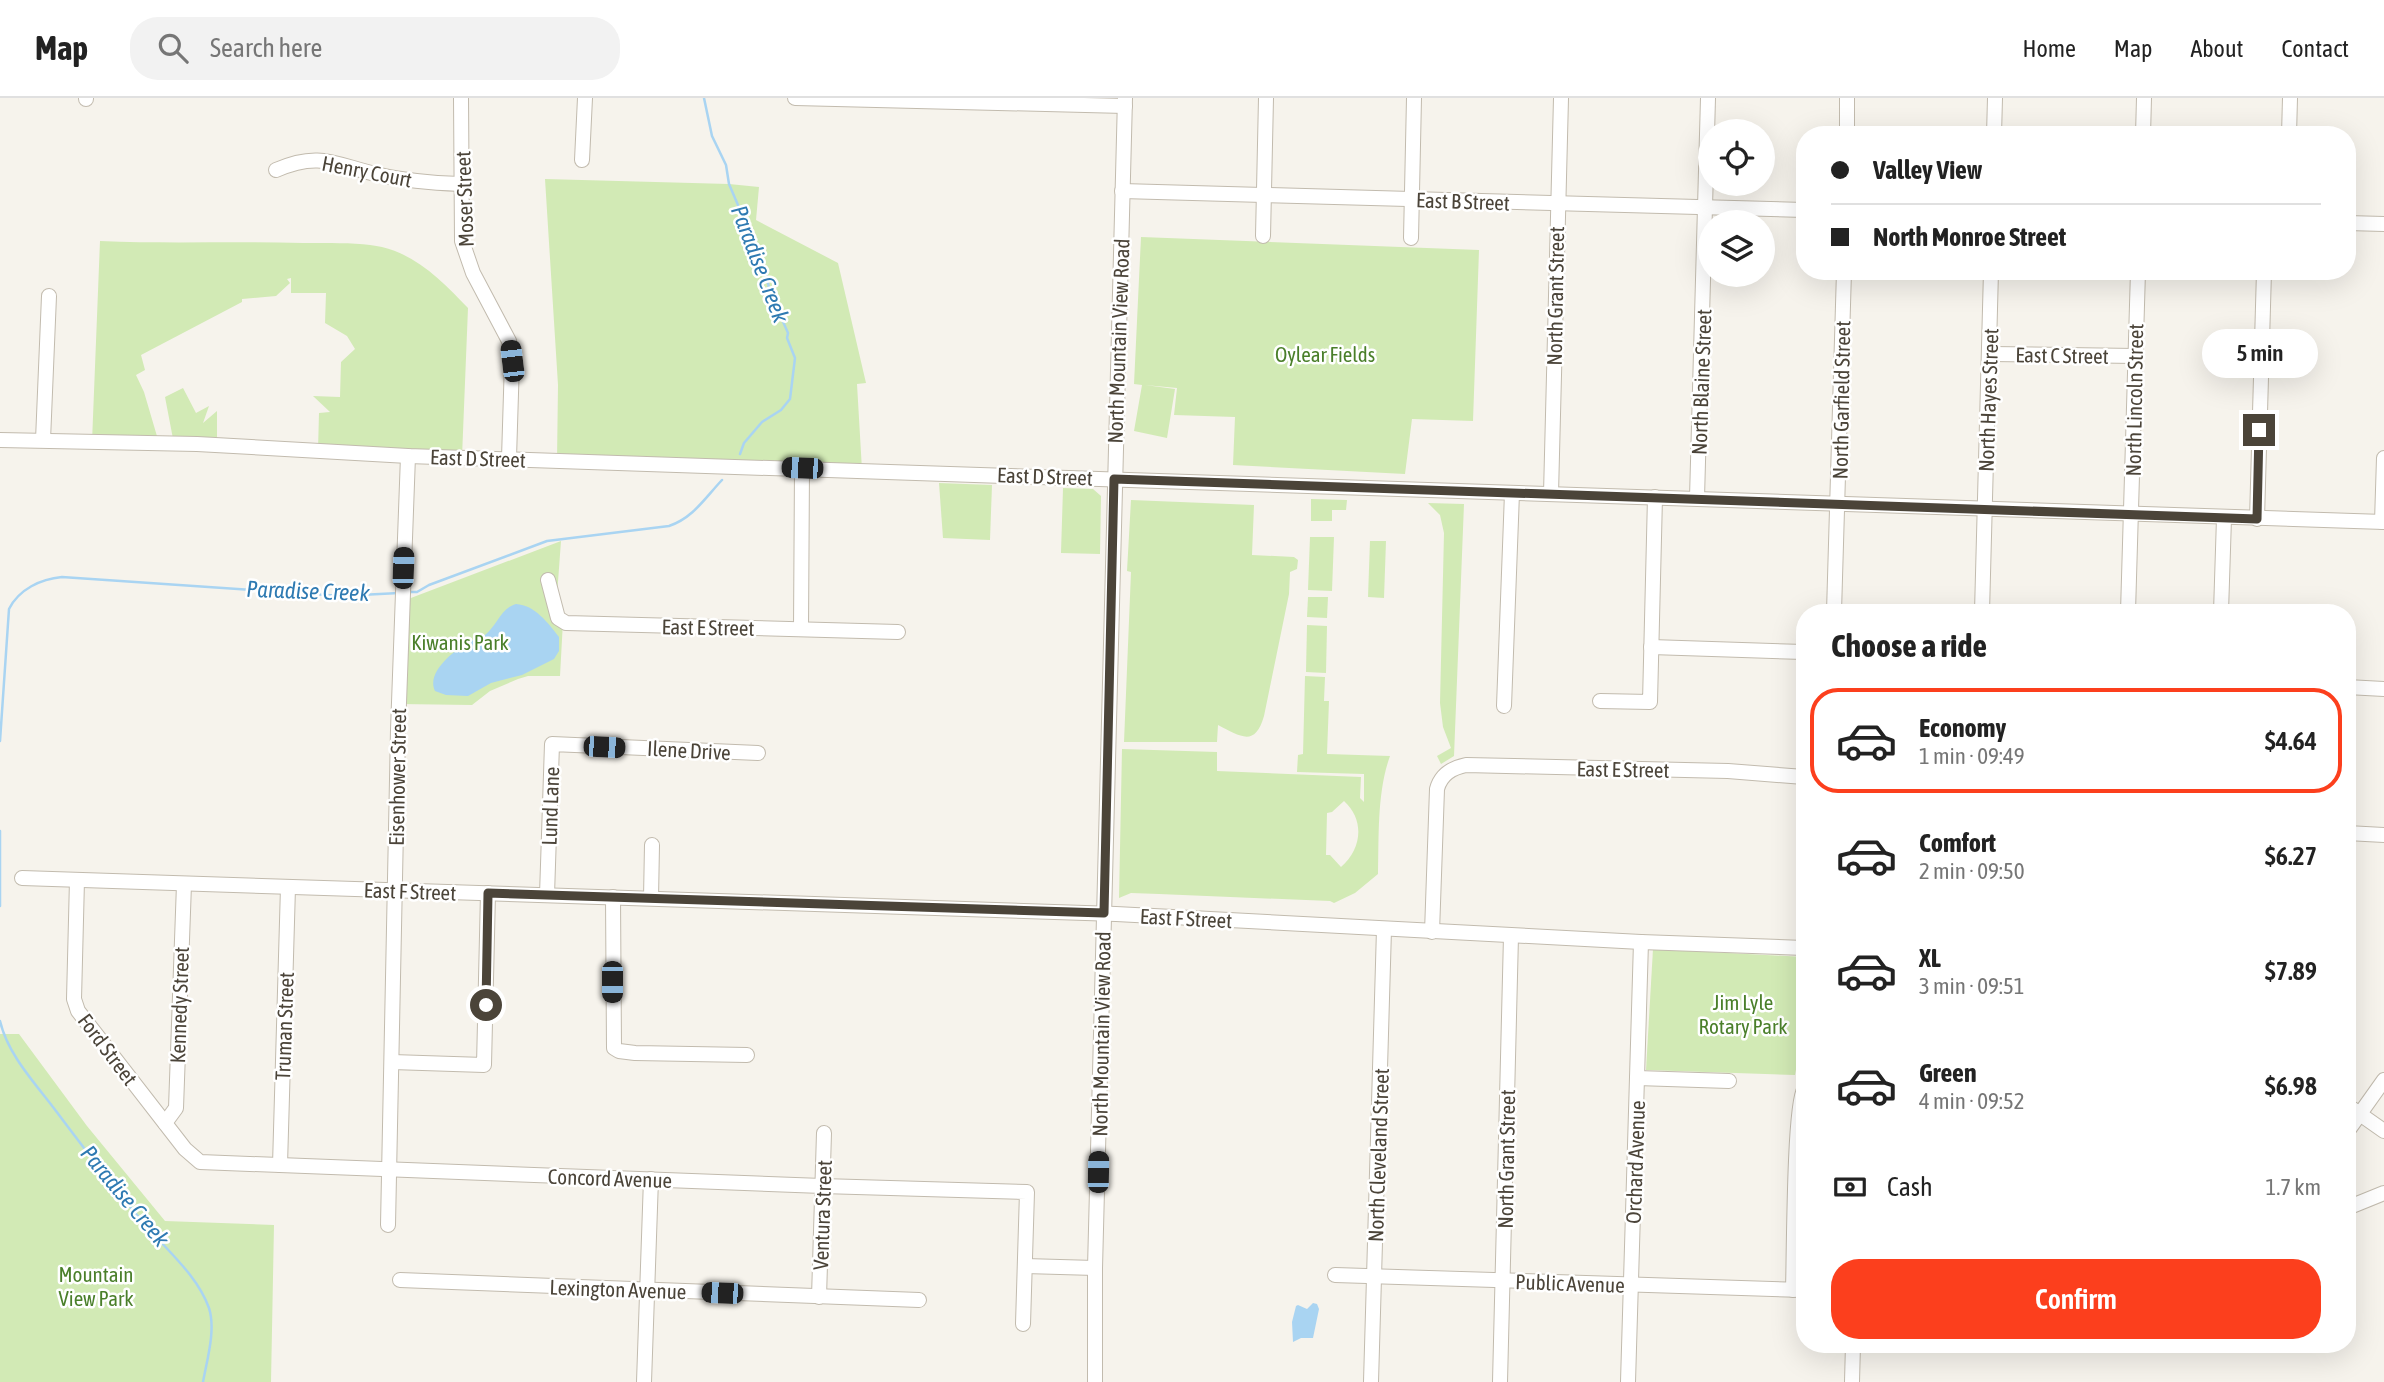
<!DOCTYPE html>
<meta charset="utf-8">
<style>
body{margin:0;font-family:"Asap Condensed",sans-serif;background:#f2f2f2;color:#222;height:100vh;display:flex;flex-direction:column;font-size:26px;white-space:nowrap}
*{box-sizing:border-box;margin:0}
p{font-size:23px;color:#767676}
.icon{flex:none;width:38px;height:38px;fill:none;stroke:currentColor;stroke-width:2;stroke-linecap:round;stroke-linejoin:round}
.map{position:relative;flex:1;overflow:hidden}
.side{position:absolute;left:1796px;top:506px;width:560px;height:749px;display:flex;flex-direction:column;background:#fff;border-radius:28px;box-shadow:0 7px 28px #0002}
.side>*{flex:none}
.guide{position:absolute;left:1796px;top:28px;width:560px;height:154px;border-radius:28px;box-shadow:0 7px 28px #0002;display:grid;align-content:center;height:154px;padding:0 35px;background:#fff}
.tools{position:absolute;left:1698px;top:21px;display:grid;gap:14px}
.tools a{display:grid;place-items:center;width:77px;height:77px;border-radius:50%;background:#fff;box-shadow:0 7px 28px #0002;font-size:35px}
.end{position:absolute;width:32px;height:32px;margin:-16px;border:9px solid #4b4439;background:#fff;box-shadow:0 0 0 4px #fff}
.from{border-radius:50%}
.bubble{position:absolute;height:49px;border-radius:24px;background:#fff;box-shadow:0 7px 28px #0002;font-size:23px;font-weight:600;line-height:49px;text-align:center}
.car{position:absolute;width:21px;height:42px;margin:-21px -10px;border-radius:9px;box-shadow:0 0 5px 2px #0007;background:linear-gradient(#222 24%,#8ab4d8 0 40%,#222 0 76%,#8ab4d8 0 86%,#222 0)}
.guide b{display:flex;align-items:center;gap:24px;height:66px;font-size:26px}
.guide b+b{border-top:2px solid #e0e0e0}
.guide i{width:18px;height:18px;background:#222}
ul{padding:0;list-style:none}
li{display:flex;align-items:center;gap:21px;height:105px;margin:0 14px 10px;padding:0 21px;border:4px solid transparent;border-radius:28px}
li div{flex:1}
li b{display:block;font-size:26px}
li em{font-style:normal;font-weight:600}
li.selected{border-color:#fc3f1d}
li>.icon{width:63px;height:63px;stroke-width:1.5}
h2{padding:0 35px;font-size:32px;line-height:84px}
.pay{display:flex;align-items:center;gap:18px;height:77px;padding:0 35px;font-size:26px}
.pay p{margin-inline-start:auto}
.primary-button{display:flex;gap:14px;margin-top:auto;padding:14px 35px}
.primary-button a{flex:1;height:80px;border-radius:28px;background:#fc3f1d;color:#fff;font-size:28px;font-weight:600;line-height:80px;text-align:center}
header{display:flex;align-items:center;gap:42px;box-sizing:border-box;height:98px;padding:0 35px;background:#fff;border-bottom:2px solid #e0e0e0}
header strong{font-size:33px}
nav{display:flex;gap:38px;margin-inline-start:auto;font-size:24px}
.search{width:490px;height:63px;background:#f2f2f2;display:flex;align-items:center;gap:18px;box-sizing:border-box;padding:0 24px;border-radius:28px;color:#767676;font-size:26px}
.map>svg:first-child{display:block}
.green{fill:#d2eab5;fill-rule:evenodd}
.water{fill:#a9d4f2}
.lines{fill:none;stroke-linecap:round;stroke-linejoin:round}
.stream{stroke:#a9d4f2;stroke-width:2.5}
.minor-casing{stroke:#c2bbae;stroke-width:16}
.minor{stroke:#fff;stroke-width:14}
.route{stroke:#4b4439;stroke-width:9}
.labels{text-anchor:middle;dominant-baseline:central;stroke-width:5;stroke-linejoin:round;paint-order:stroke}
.street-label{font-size:21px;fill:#4b4439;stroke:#fff}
.park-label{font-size:21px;fill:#4a7f2a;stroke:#fff}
.water-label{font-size:23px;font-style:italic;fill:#2e7ab2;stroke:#fff}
</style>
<header>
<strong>Map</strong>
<div class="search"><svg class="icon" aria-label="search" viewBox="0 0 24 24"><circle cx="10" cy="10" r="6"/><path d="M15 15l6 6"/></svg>Search here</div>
<nav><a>Home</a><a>Map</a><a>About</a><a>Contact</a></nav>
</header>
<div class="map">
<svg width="2384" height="1284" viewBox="0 0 2384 1284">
<rect width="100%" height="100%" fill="#f6f3ec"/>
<g class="green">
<path d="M545,81L729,86L759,89L756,122L838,165L866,285L857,286L862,372L557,362L558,287Z"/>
<path d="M1141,139L1479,152L1473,323L1412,321L1405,376L1233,367L1235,319L1174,317L1177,290L1145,287L1175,291L1167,340L1134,333L1142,287L1134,286Z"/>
<path d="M100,143C168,146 235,143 303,145C323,145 363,144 382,149C417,157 444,185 468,210L462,359L318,352L319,315L330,314L313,298L340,299L341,264L355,251L347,238L325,225L326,195H291V180L287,181L290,185L276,198L242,201V204L141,257L145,272L136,277L144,294L159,345L92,344Z"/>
<path d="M183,290L196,315L209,308L203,325L217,313V347L174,346L165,299Z"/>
<path d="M939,385L992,387L990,442L943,440Z"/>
<path d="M1063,390L1093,391L1101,398L1100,456L1061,455Z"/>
<path d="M1311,401L1347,402L1346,412H1332V423H1311Z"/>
<path d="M1131,402L1254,407L1252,457L1294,459L1298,462L1297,471L1290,474L1289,496L1264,618C1255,650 1240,638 1218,627L1217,644H1124L1131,474L1127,473Z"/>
<path d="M1428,405L1464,406L1454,658L1441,666L1437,658L1451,650L1443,629L1440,605L1444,435L1440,417Z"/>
<path d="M1310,439H1334L1332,493L1308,492Z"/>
<path d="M561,443L556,511L563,523L560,578H528L518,581L490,593L472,607L399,606L403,503Z"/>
<path d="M1370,443H1386L1384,500L1368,499Z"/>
<path d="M1308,499H1328L1327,520L1307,519Z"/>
<path d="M1307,527L1327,528L1326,575L1306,574Z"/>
<path d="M1305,578L1325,579L1324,603H1329L1327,656L1390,658C1377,694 1379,737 1378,776L1355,795L1334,805L1330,803L1159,796L1131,795L1119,800L1122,651L1217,654V673L1361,679L1360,700L1364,704V676L1297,674L1298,657L1303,656ZM1344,703C1365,722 1362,751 1341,769L1330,757H1326L1327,715L1332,714Z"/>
<path d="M1653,851L1804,859V928L1795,977L1646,972Z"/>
<path d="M0,936H19L87,1028L165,1123L274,1127L271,1284H0Z"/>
</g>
<g class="water">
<path d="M516,506C535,507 548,525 559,539V553L554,561L522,577L491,585L468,598L446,597L435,593C425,573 459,548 475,541C478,539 482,539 485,537C497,528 501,510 516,506Z"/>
<path d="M1313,1205L1317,1206L1319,1211L1313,1240H1301L1293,1244L1292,1224L1296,1208L1298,1207L1307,1211Z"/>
</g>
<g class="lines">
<g class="stream">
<path d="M704,0L712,38L726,67L729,86L764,168L770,194L788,235L787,240L795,260L790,301L781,312L762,324L744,345L740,356"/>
<path d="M409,494H417L429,487L547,443L669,428C693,420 705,400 722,382"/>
<path d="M0,643L9,511C19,491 41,481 62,479L341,498L399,495"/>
<path d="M0,733V808"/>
<path d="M0,923C8,957 35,985 56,1013C86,1053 116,1093 148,1130C170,1155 198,1179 209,1210C216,1232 207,1262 203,1284"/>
</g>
<defs>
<g id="minor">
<path d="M461,0L462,143L473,175L509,243L512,263L509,360"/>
<path d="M795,0L1125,8"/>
<path d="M86,1V0"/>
<path d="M1847,37V0"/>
<path d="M1994,37L1995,0"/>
<path d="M2143,37L2144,0"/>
<path d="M2289,37L2290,0"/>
<path d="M582,62L585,0"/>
<path d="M276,72C321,52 337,68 380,77C407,83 433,85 460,86"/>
<path d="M1122,93L1804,112"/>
<path d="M2347,125L2384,126"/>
<path d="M1263,138L1266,0"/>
<path d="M1411,140L1414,0"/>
<path d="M1990,256L2135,258"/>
<path d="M0,342L197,346L408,358L2384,424"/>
<path d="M43,342L49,198"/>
<path d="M1551,396L1561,0"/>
<path d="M1697,400L1708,0"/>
<path d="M2257,421L2264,173"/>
<path d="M2382,424L2384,360"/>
<path d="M548,482L558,520L566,525L898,534"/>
<path d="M1834,514L1844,173"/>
<path d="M1982,514L1991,173"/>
<path d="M2128,514L2138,173"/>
<path d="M2221,514L2224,420"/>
<path d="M801,531L802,370"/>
<path d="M1651,549L1804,554"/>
<path d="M2347,589L2384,591"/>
<path d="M1600,603L1650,604L1655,399"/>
<path d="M1504,608L1512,395"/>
<path d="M2347,735L2384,737"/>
<path d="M22,780L1116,816L1641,844L1804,850"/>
<path d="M77,782L74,901L78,913L185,1051L200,1064L822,1088L1027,1094L1023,1226"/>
<path d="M547,797L552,646L758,655"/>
<path d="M613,799L614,950L619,953L635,955L747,957"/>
<path d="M651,800L652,747"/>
<path d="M1432,834L1437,691C1441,676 1452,670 1466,667L1728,673L1804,679"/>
<path d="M392,964L484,967L488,795"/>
<path d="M1637,980L1729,983"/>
<path d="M2347,1007L2384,1033"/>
<path d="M165,1025L176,1010L184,786"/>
<path d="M2347,1034L2384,982"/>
<path d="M280,1067L288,789"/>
<path d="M2347,1110L2384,1095"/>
<path d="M388,1127L398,632L408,358"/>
<path d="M1025,1168L1095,1170"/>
<path d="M1335,1177L1804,1192"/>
<path d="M400,1182L919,1202"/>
<path d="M1793,1192C1794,1162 1794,1007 1804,992"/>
<path d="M819,1199L824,1035"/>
<path d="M644,1284L651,1081"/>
<path d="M1095,1284V1170L1125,0"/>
<path d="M1371,1284L1384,831"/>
<path d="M1500,1284L1511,838"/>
<path d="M1628,1284L1641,844"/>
<path d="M1852,1284L1853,1246"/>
</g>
</defs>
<use href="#minor" class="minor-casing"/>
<use href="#minor" class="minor"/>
</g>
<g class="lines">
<path class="route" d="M486,907L488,795L1104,815L1114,381L2257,421L2259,332"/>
</g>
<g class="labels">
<g class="street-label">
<text transform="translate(367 73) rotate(11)">Henry Court</text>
<text transform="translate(464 101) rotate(-92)">Moser Street</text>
<text transform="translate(1463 103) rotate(2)">East B Street</text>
<text transform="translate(1555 198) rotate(-89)">North Grant Street</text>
<text transform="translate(1118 243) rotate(-88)">North Mountain View Road</text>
<text transform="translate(2062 257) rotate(1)">East C Street</text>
<text transform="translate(1701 284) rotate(-88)">North Blaine Street</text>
<text transform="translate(1841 302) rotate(-89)">North Garfield Street</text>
<text transform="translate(1988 302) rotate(-88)">North Hayes Street</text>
<text transform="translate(2134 302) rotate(-89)">North Lincoln Street</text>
<text transform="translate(478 360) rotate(2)">East D Street</text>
<text transform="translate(1045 378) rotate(2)">East D Street</text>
<text transform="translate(708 529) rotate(1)">East E Street</text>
<text transform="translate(689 652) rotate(3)">Ilene Drive</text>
<text transform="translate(1623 671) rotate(1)">East E Street</text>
<text transform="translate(397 679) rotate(-89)">Eisenhower Street</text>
<text transform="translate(550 708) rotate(-88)">Lund Lane</text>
<text transform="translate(410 793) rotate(2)">East F Street</text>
<text transform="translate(1186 820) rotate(3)">East F Street</text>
<text transform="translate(179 907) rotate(-88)">Kennedy Street</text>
<text transform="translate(284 928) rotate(-88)">Truman Street</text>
<text transform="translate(1101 936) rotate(-89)">North Mountain View Road</text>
<text transform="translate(108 951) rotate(53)">Ford Street</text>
<text transform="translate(1378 1057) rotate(-88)">North Cleveland Street</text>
<text transform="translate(1506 1061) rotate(-89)">North Grant Street</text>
<text transform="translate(1635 1064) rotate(-88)">Orchard Avenue</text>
<text transform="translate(610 1080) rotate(2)">Concord Avenue</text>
<text transform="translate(822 1117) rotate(-88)">Ventura Street</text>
<text transform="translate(1570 1185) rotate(2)">Public Avenue</text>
<text transform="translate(618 1191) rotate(2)">Lexington Avenue</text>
</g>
<g class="park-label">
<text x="1325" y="256">Oylear Fields</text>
<text x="460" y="544">Kiwanis Park</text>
<text x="1743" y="904">Jim Lyle<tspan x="1743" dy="24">Rotary Park</tspan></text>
<text x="96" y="1176">Mountain<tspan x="96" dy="24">View Park</tspan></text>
</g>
<g class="water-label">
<text transform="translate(760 166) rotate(69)">Paradise Creek</text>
<text transform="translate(308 493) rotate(2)">Paradise Creek</text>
<text transform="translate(125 1098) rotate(50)">Paradise Creek</text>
</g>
</g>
</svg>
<div class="tools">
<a><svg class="icon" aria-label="locate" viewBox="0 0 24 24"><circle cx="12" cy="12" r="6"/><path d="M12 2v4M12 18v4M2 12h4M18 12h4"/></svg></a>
<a><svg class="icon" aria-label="layers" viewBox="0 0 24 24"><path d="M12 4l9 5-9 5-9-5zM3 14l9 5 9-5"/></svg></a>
</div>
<i class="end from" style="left:486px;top:907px"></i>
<i class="end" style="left:2259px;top:332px"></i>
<div class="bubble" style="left:2202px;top:231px;width:116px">5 min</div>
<i class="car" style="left:512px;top:263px;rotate:353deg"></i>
<i class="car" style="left:802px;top:370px;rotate:272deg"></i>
<i class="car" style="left:403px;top:470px;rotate:2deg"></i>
<i class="car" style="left:604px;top:649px;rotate:93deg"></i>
<i class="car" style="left:612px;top:884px;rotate:180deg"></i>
<i class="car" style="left:1098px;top:1074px;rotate:1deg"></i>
<i class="car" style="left:722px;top:1195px;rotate:272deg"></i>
<div class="guide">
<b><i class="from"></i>Valley View</b>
<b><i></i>North Monroe Street</b>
</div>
<section class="side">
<h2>Choose a ride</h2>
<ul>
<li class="selected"><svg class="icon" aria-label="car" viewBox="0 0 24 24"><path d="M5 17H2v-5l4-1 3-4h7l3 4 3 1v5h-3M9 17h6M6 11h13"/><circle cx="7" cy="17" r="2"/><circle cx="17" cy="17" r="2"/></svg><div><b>Economy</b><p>1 min · 09:49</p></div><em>$4.64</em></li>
<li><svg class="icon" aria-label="car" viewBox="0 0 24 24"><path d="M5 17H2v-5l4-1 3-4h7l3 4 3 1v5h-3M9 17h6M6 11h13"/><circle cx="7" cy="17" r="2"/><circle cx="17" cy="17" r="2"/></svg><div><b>Comfort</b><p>2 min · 09:50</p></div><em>$6.27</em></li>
<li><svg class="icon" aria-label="car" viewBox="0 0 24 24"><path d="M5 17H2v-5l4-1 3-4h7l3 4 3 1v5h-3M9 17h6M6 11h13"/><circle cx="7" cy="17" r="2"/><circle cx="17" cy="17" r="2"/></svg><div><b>XL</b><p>3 min · 09:51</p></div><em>$7.89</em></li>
<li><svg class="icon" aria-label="car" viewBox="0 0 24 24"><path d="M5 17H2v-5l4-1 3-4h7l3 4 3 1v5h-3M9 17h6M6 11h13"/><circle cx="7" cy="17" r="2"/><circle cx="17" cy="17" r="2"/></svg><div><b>Green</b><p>4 min · 09:52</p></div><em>$6.98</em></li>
</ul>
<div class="pay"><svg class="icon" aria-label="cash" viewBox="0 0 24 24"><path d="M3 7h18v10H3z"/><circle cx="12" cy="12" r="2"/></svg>Cash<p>1.7 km</p></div>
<div class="primary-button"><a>Confirm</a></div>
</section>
</div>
